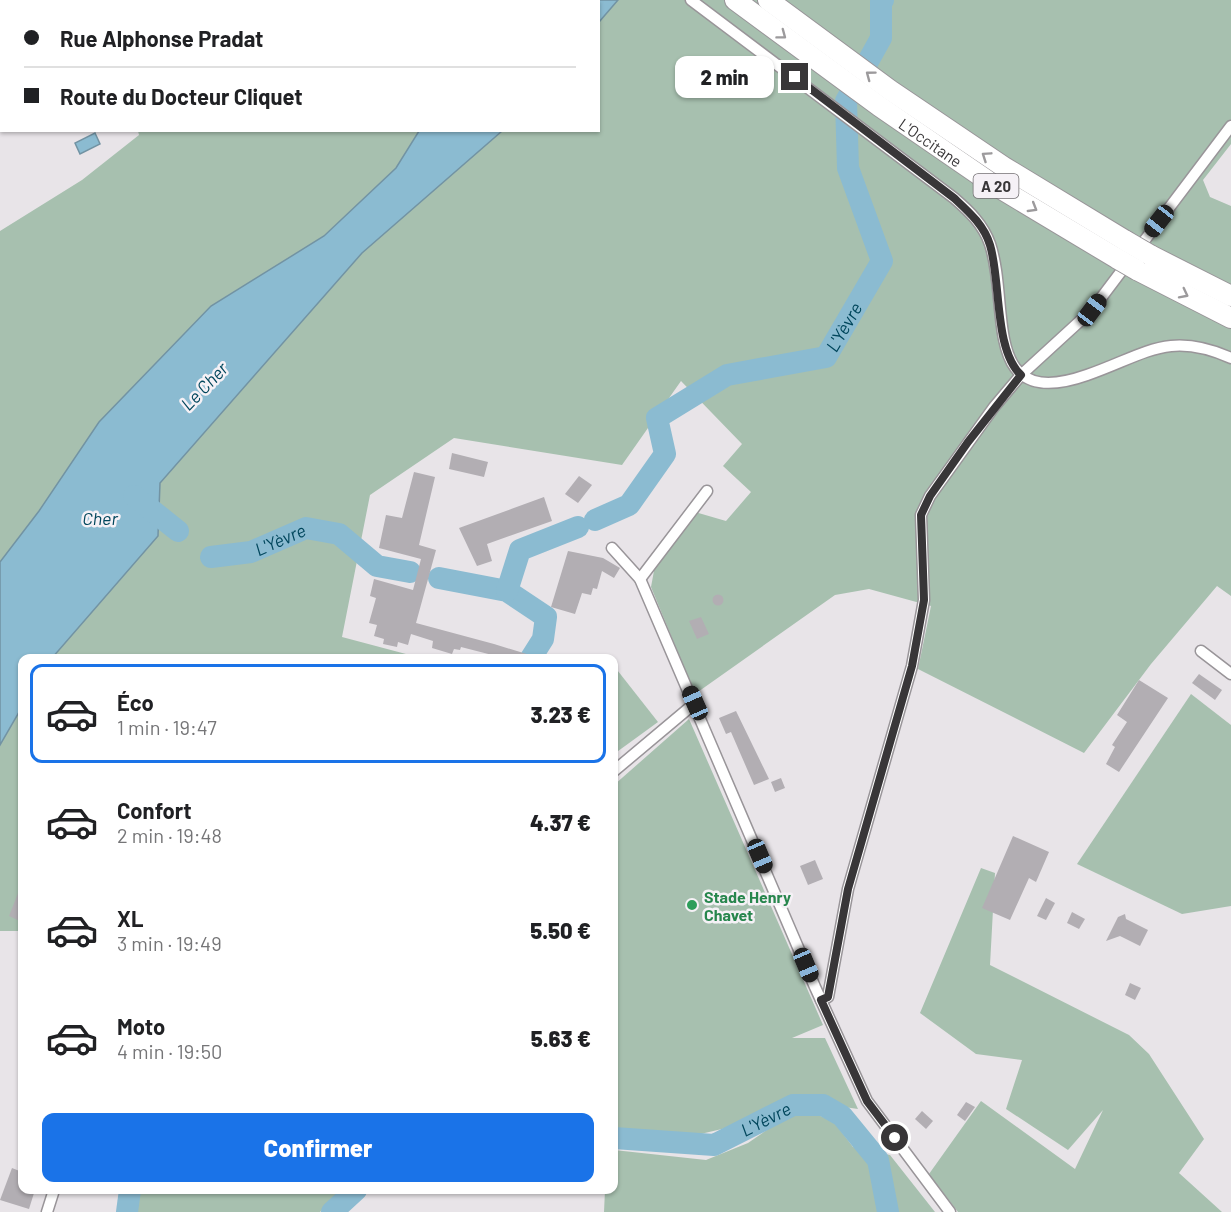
<!DOCTYPE html>
<html lang="fr">
<meta charset="utf-8">
<style>
body{margin:0;font-family:Barlow,sans-serif;background:#f6f6f6;color:#202124;height:100vh;display:flex;flex-direction:column;font-size:22px;white-space:nowrap}
*{box-sizing:border-box;margin:0}
p{font-size:20px;color:#757577}
.icon{flex:none;width:33px;height:33px;fill:none;stroke:currentColor;stroke-width:2;stroke-linecap:round;stroke-linejoin:round}
.map{position:relative;flex:1;overflow:hidden}
.panel{position:absolute;left:18px;top:654px;width:600px;height:540px;display:flex;flex-direction:column;background:#fff;border-radius:12px;box-shadow:0 2px 4px #0004}
.panel>*{flex:none}
.banner{position:absolute;left:0px;top:0px;width:600px;height:132px;box-shadow:0 2px 4px #0004;display:grid;align-content:center;height:132px;padding:0 24px;background:#fff}
.end{position:absolute;width:27px;height:27px;margin:-14px;border:8px solid #383638;background:#fff;box-shadow:0 0 0 3px #fff}
.from{border-radius:50%}
.bubble{position:absolute;height:42px;border-radius:12px;background:#fff;box-shadow:0 2px 4px #0004;font-size:20px;font-weight:800;line-height:42px;text-align:center}
.car{position:absolute;width:18px;height:36px;margin:-18px -9px;border-radius:8px;box-shadow:0 0 4px 2px #0007;background:linear-gradient(#222 24%,#8ab4d8 0 40%,#222 0 76%,#8ab4d8 0 86%,#222 0)}
.banner b{display:flex;align-items:center;gap:21px;height:57px;font-size:22px}
.banner b+b{border-top:2px solid #e0e0e0}
.banner i{width:15px;height:15px;background:#202124}
ul{padding:10px 0 0;list-style:none}
li{display:flex;align-items:center;gap:18px;height:99px;margin:0 12px 9px;padding:0 12px;border:3px solid transparent;border-radius:12px}
li div{flex:1}
li b{display:block;font-size:22px}
li em{font-style:normal;font-weight:800}
li.current{border-color:#1a73e8}
li>.icon{width:54px;height:54px;stroke-width:1.5}
.action{display:flex;gap:12px;margin-top:auto;padding:12px 24px}
.action a{flex:1;height:69px;border-radius:12px;background:#1a73e8;color:#fff;font-size:24px;font-weight:800;line-height:69px;text-align:center}
.map>svg:first-child{display:block}
.green{fill:#a7c0af}
.water{fill:#8bbbd1;stroke:#7293a3;stroke-width:1.5}
.lines{fill:none;stroke-linecap:round;stroke-linejoin:round}
.river{stroke:#8bbbd1;stroke-width:22}
.building{fill:#b2aeb3}
.minor-casing{stroke:#999599;stroke-width:13}
.motorway-casing{stroke:#999599;stroke-width:22}
.minor{stroke:#fff;stroke-width:10}
.motorway{stroke:#fff;stroke-width:20}
.motorway-bridge-casing{stroke:#999599;stroke-width:22;stroke-linecap:butt}
.motorway-bridge{stroke:#fff;stroke-width:20}
.oneway{stroke:#9c9a9c}
.route{stroke:#383638;stroke-width:8}
.leisure-dot{fill:#2e9e5b;stroke:#f5f1f6;stroke-width:2}
.labels{text-anchor:middle;dominant-baseline:central;stroke-width:5;stroke-linejoin:round;paint-order:stroke}
.shield{fill:#f5f1f6;stroke:#716e71;stroke-width:1.5}
.shield-label{font-size:15px;font-weight:bold;fill:#383638}
.street-label{font-size:16px;fill:#383638;stroke:#f5f1f6}
.leisure-label{font-size:16px;font-weight:bold;fill:#27864d;stroke:#f5f1f6;text-anchor:start}
.water-label{font-size:18px;font-style:italic;fill:#00465c;stroke:#f5f1f6}
</style>
<div class="map">
<svg width="1231" height="1212" viewBox="0 0 1231 1212">
<rect width="100%" height="100%" fill="#e8e4e8"/>
<g class="green">
<path d="M75,0H497L76,2Z"/>
<path d="M618,0H1231V144L1203,180L1210,197L1231,206V596L1217,586L1151,664L1084,753L918,669L931,606L869,589L835,595L695,694L651,587L656,560L695,512L726,521L751,492L723,466L742,444L681,381L622,465L454,438L370,495L342,637L421,658H52L158,536L160,483L362,253L502,131L598,130L599,22Z"/>
<path d="M138,131H419L396,168L324,236L211,306L39,511L0,562V231L82,180L139,135Z"/>
<path d="M614,666L658,722L614,754Z"/>
<path d="M1191,694L1231,725V906L1182,914L1077,864Z"/>
<path d="M22,707V931H0V745Z"/>
<path d="M689,719L823,1025L792,1038H825L858,1109L795,1100L739,1125L692,1136L614,1132V785Z"/>
<path d="M981,868L995,873L990,965L1129,1035L1149,1054L1204,1139L1179,1173L1222,1212H958L929,1174L981,1101L1075,1169L1103,1110L1068,1150L1006,1109L1022,1060L976,1054L920,1013Z"/>
<path d="M809,1111L834,1122L853,1147L890,1155L935,1212H604L605,1190H614V1150L706,1160L748,1143L793,1112Z"/>
<path d="M134,1190H344L320,1212H132Z"/>
</g>
<g class="water">
<path d="M497,0H618L599,22L598,2Z"/>
<path d="M419,131H502L362,253L160,483L158,536L52,658H22V707L0,745V562L39,511L99,422L211,306L324,236L396,168Z"/>
<path d="M95,133L100,144L80,154L75,143Z"/>
</g>
<g class="lines">
<g class="river">
<path d="M134,496L178,531"/>
<path id="s1" d="M595,520L629,505L665,454L657,418L727,375L826,357L882,261L848,168L846,101L881,38V2L883,0"/>
<path id="s2" d="M211,557L251,552L306,528L339,534L377,566L410,572"/>
<path d="M439,578L507,591L546,617L543,639L531,658"/>
<path d="M507,591L520,550L578,527"/>
<path id="s3" d="M614,1138L714,1145L793,1105H823L842,1116L878,1160L888,1212"/>
<path d="M127,1212L130,1190"/>
<path d="M332,1212L356,1190"/>
</g>
</g>
<g class="building">
<path d="M452,453L488,462L484,477L449,469Z"/>
<path d="M414,472L435,477L419,545L436,550L416,623L494,644L530,655V658H504L461,647L460,650L454,649L452,654L432,648L433,641L411,634L408,645L398,642L397,647L383,644L384,639L374,636L377,625L369,623L376,598L370,596L374,579L413,590L421,559L379,548L386,515L402,518Z"/>
<path d="M579,476L592,485L578,503L565,494Z"/>
<path d="M544,497L552,521L487,544L492,561L477,566L459,528Z"/>
<path d="M568,551L603,558L620,568L614,578L602,571L597,589L593,588L591,595L582,593L575,614L551,607Z"/>
<circle cx="718" cy="600" r="5.5"/>
<path d="M701,617L709,634L697,639L689,621Z"/>
<path d="M1199,674L1222,690L1215,700L1192,683Z"/>
<path d="M1139,680L1168,698L1119,772L1106,764L1115,747L1112,745L1127,722L1117,715Z"/>
<path d="M736,711L769,779L754,785L731,732L726,734L719,718Z"/>
<path d="M781,778L785,788L775,792L771,782Z"/>
<path d="M1013,836L1049,852L1036,882L1029,878L1010,920L982,908Z"/>
<path d="M815,860L823,879L808,885L800,866Z"/>
<path d="M22,883V922L9,916Z"/>
<path d="M1046,898L1055,903L1046,920L1037,916Z"/>
<path d="M1072,912L1085,919L1079,929L1067,923Z"/>
<path d="M1125,914L1126,919L1148,930L1140,946L1120,936L1106,941L1118,917Z"/>
<path d="M1130,983L1141,988L1135,1000L1125,995Z"/>
<path d="M966,1102L975,1107L965,1121L957,1115Z"/>
<path d="M922,1111L933,1121L926,1129L915,1119Z"/>
<path d="M12,1168L22,1172V1190L34,1193L29,1209L0,1200Z"/>
</g>
<g class="lines">
<defs>
<g id="minor">
<path d="M691,0L954,198C969,211 983,224 990,244C1011,306 979,413 1087,375C1145,355 1168,330 1231,358"/>
<path d="M612,548L640,579L815,987L867,1101L950,1212"/>
<path d="M640,579L707,491"/>
<path d="M1201,651L1231,674"/>
<path d="M614,771L695,703"/>
<path d="M821,1000L828,997L848,889L912,666L924,600L921,515L930,496L994,407L1021,375L1092,310L1231,126"/>
<path d="M47,1212L54,1190"/>
</g>
<g id="motorway">
<path id="s4" d="M735,0L879,106L988,181L1118,259"/>
<path d="M768,0L890,90L1004,167L1126,241"/>
<path d="M1150,255L1231,296"/>
<path d="M1137,270L1231,318"/>
</g>
</defs>
<use href="#minor" class="minor-casing"/>
<use href="#motorway" class="motorway-casing"/>
<use href="#minor" class="minor"/>
<use href="#motorway" class="motorway"/>
<defs>
<g id="motorway-bridge">
<path d="M1126,241L1150,255"/>
<path d="M1118,259L1137,270"/>
</g>
</defs>
<use href="#motorway-bridge" class="motorway-bridge-casing"/>
<use href="#motorway-bridge" class="motorway-bridge"/>
</g>
<defs><path id="oneway-chevron" d="M-2-3.5L2.5 0L-2 3.5" fill="none" stroke-width="1.6" stroke-linecap="round" stroke-linejoin="round" transform="scale(1.5)"/></defs>
<g class="oneway">
<use href="#oneway-chevron" transform="translate(782 35) rotate(37)"/>
<use href="#oneway-chevron" transform="translate(870 75) rotate(-143)"/>
<use href="#oneway-chevron" transform="translate(986 156) rotate(-146)"/>
<use href="#oneway-chevron" transform="translate(1033 208) rotate(31)"/>
<use href="#oneway-chevron" transform="translate(1184 294) rotate(27)"/>
</g>
<g class="lines">
<path class="route" d="M795,77L954,198C969,212 984,225 990,245C1001,281 994,350 1021,375L968,442L930,496L921,515L924,600L912,666L848,889L828,997L821,1000L867,1101L895,1138"/>
</g>
<circle class="leisure-dot" cx="692" cy="905" r="6"/>
<g class="labels">
<rect class="shield" x="973.5" y="174" width="45" height="24" rx="4.5"/>
<g class="shield-label">
<text x="996" y="186">A 20</text>
</g>
<g class="street-label">
<text stroke="none"><textPath href="#s4" startOffset="242">L'Occitane</textPath></text>
</g>
<g class="leisure-label">
<text x="704" y="896">Stade Henry<tspan x="704" dy="18">Chavet</tspan></text>
</g>
<g class="water-label">
<text stroke="none"><textPath href="#s1" startOffset="354">L'Yèvre</textPath></text>
<text transform="translate(204 386) rotate(-46)">Le Cher</text>
<text x="100" y="518">Cher</text>
<text stroke="none"><textPath href="#s2" startOffset="72">L'Yèvre</textPath></text>
<text stroke="none"><textPath href="#s3" startOffset="158">L'Yèvre</textPath></text>
</g>
</g>
</svg>
<i class="end from" style="left:895px;top:1138px"></i>
<i class="end" style="left:795px;top:77px"></i>
<div class="bubble" style="left:675px;top:56px;width:99px">2 min</div>
<i class="car" style="left:1159px;top:221px;rotate:218deg"></i>
<i class="car" style="left:1092px;top:310px;rotate:37deg"></i>
<i class="car" style="left:695px;top:703px;rotate:336deg"></i>
<i class="car" style="left:760px;top:856px;rotate:157deg"></i>
<i class="car" style="left:806px;top:965px;rotate:157deg"></i>
<div class="banner">
<b><i class="from"></i>Rue Alphonse Pradat</b>
<b><i></i>Route du Docteur Cliquet</b>
</div>
<section class="panel">
<ul>
<li class="current"><svg class="icon" aria-label="car" viewBox="0 0 24 24"><path d="M5 17H2v-5l4-1 3-4h7l3 4 3 1v5h-3M9 17h6M6 11h13"/><circle cx="7" cy="17" r="2"/><circle cx="17" cy="17" r="2"/></svg><div><b>Éco</b><p>1 min · 19:47</p></div><em>3.23 €</em></li>
<li><svg class="icon" aria-label="car" viewBox="0 0 24 24"><path d="M5 17H2v-5l4-1 3-4h7l3 4 3 1v5h-3M9 17h6M6 11h13"/><circle cx="7" cy="17" r="2"/><circle cx="17" cy="17" r="2"/></svg><div><b>Confort</b><p>2 min · 19:48</p></div><em>4.37 €</em></li>
<li><svg class="icon" aria-label="car" viewBox="0 0 24 24"><path d="M5 17H2v-5l4-1 3-4h7l3 4 3 1v5h-3M9 17h6M6 11h13"/><circle cx="7" cy="17" r="2"/><circle cx="17" cy="17" r="2"/></svg><div><b>XL</b><p>3 min · 19:49</p></div><em>5.50 €</em></li>
<li><svg class="icon" aria-label="car" viewBox="0 0 24 24"><path d="M5 17H2v-5l4-1 3-4h7l3 4 3 1v5h-3M9 17h6M6 11h13"/><circle cx="7" cy="17" r="2"/><circle cx="17" cy="17" r="2"/></svg><div><b>Moto</b><p>4 min · 19:50</p></div><em>5.63 €</em></li>
</ul>
<div class="action"><a>Confirmer</a></div>
</section>
</div>
